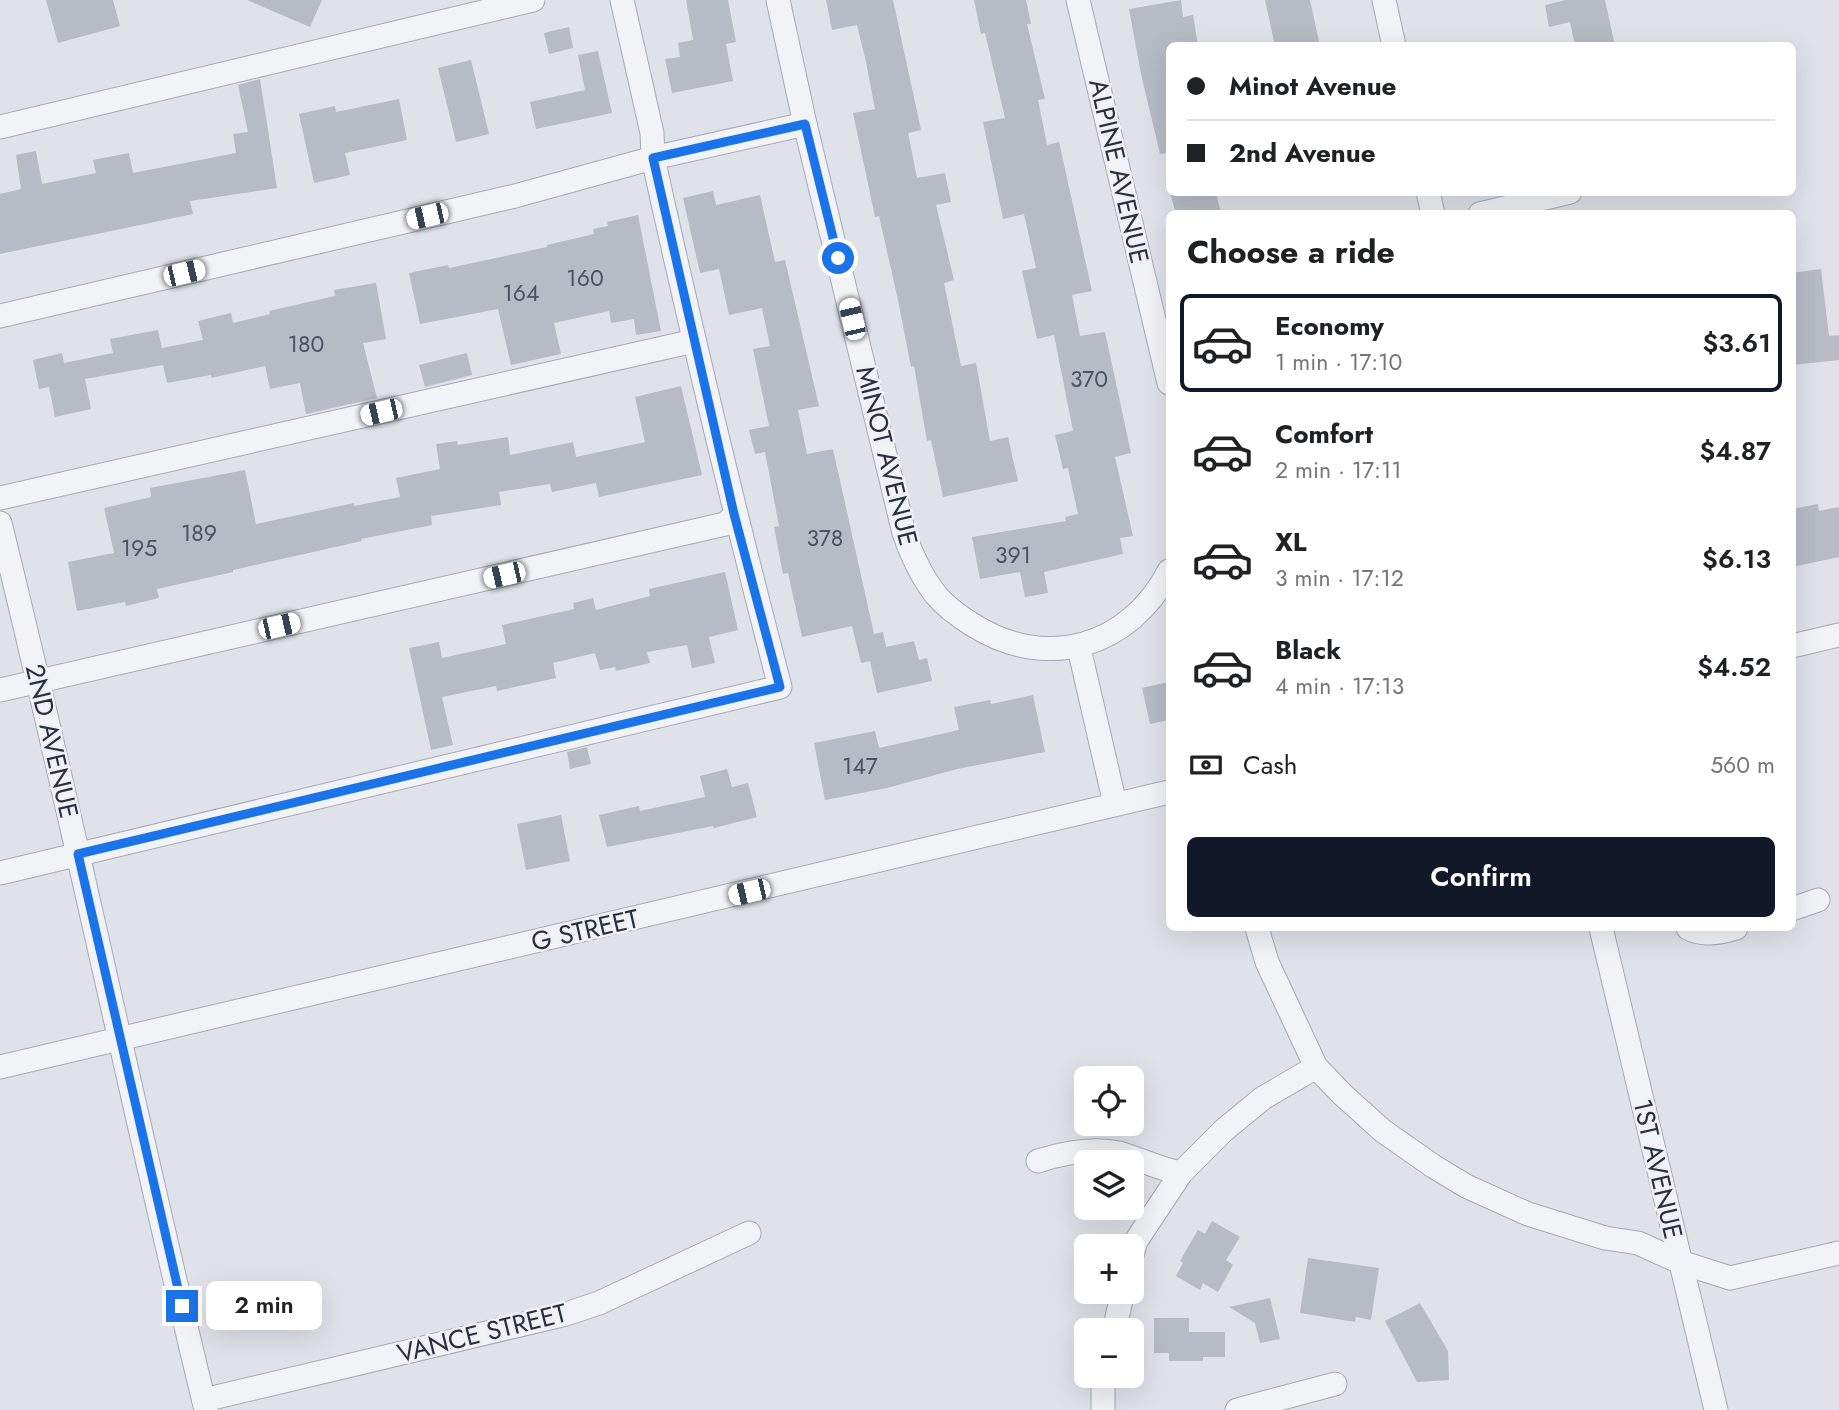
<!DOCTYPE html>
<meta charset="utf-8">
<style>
body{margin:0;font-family:Jost,sans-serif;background:#f2f2f2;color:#202124;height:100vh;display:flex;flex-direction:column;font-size:26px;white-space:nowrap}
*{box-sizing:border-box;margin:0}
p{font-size:23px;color:#757577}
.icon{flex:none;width:38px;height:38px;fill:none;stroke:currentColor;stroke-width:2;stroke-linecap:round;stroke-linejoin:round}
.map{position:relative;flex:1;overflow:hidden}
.panel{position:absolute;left:1166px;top:210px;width:630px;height:721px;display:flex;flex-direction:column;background:#fff;border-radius:10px;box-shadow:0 7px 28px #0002}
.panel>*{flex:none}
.guide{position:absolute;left:1166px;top:42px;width:630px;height:154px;border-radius:10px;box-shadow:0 7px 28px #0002;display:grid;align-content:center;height:154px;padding:0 21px;background:#fff}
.buttons{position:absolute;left:1074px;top:1066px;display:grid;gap:14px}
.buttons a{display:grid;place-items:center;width:70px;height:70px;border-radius:10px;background:#fff;box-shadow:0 7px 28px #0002;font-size:35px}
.end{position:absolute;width:32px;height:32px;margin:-16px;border:9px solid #1a73e8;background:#fff;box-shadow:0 0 0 4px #fff}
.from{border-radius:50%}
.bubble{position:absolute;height:49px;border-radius:10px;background:#fff;box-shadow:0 7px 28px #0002;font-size:23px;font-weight:600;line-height:49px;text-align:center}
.car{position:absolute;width:21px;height:42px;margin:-21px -10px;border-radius:9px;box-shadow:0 0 5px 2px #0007;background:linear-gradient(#fff 24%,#345 0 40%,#fff 0 76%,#345 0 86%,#fff 0)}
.guide b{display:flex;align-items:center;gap:24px;height:66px;font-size:26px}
.guide b+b{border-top:2px solid #e0e0e0}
.guide i{width:18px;height:18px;background:#202124}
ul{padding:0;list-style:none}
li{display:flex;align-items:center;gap:21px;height:98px;margin:0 14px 10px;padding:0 7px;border:4px solid transparent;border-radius:10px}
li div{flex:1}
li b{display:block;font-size:26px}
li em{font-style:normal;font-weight:600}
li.current{border-color:#111827}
li>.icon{width:63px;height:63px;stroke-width:1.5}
h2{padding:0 21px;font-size:32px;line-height:84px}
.pay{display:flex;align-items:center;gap:18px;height:77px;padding:0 21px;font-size:26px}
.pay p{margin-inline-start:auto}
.cta{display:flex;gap:14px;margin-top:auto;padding:14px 21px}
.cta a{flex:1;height:80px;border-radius:10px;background:#111827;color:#fff;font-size:28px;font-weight:600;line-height:80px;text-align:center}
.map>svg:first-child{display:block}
.building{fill:#b6bbc6}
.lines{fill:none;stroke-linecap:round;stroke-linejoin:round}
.minor-casing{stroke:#a4a9b3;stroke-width:25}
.minor{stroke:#f2f3f7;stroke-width:23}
.route{stroke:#1a73e8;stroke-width:9}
.labels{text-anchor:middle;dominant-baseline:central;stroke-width:5;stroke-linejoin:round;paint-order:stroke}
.number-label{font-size:23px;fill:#4b5262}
.street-label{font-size:26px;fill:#272f41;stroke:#eef1f6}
</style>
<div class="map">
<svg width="1839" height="1410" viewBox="0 0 1839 1410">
<rect width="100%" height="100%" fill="#dfe2e9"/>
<g class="building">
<path d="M46,0H113L120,26L58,43Z"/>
<path d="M247,0H322L310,27Z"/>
<path d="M686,0H728L736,42L726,44L733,81L672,93L665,59L680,57L678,43L693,40Z"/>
<path d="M826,0H893L921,130L908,133L917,178L945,173L951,202L936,205L954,280L944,283L961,366L976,363L990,441L1008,437L1018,481L943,497L931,440L927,441L914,366L911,367L898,300L879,216L875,217L853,113L875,109L866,62L857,25L832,30Z"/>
<path d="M974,0H1026L1031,24H1027L1045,99L1038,100L1047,145L1059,142L1092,291L1072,295L1080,336L1105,332L1131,453L1115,457L1133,536L1120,538L1123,554L1044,572L1048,593L1025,597L1020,572L980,579L972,537L1066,521L1065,517L1078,514L1068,468L1063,469L1055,435L1073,431L1054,335L1037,339L1022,271L1036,268L1024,214L1003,219L983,122L1005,118L985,33L981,34Z"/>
<path d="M1181,0L1183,17L1193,15L1198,46H1169V153L1160,154L1141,74L1129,9Z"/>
<path d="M1265,0H1310L1320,46H1275Z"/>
<path d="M1566,0H1605L1615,46H1575L1570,22L1549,27L1545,5Z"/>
<path d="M569,27L573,48L549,54L544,33Z"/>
<path d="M598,51L612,113L536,129L530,102L585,90L578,55Z"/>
<path d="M471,60L489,134L456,142L438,68Z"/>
<path d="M260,79L277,188L190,201L193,214L0,254V194L21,189L16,155L36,151L42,184L96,173L93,160L129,153L133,173L236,153L233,134L248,132L238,85Z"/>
<path d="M399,99L407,140L345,153L350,175L314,183L299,114L335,106L336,112Z"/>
<path d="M713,191L716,205L760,195L775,262L785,260L819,406L798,410L807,454L833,449L874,634L883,632L886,647L914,641L919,660L927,658L932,681L877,693L870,661L861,663L852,626L802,637L788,573L783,574L774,527L779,526L765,452L755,454L749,430L769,426L753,349L770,346L762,308L729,315L719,269L700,273L683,198Z"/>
<path d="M1170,192H1216L1221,214H1176Z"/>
<path d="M638,215L661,331L636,335L634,319L611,323L609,311L554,323L561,354L511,365L498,309L420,324L409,273L448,265L449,268L547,247V245L594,234L593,229L608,226L607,222Z"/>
<path d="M1821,269L1829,336L1839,335V360L1792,365V273Z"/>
<path d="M376,283L386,339L363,343L377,398L306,414L300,383L270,389L265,366L211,378V375L167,383L163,365L85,379L91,409L55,417L49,387L39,389L33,360L62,353L64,363L113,353L110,339L158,330L162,348L203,340L198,321L231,313L233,323L270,314L269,311L335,296L334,290Z"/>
<path d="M467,353L472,375L425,387L419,365Z"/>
<path d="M681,386L702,475L599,497L596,483L552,492L550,484L499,492L501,505L431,516L432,525L361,539L362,541L233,570V572L157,589L159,598L126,606L125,602L77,611L68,562L114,553L104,508L151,497L150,488L245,470L256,524L354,503V506L400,497L396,478L440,469L436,444L457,441L458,445L508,437L510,455L573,442L576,457L645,442L635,397Z"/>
<path d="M1818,504L1819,511L1839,507V557L1792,567V509Z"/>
<path d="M725,572L738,630L709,637L715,663L692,668L687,645L647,652L650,663L616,671L615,667L600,670L595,653L553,663L556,678L497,691L496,686L442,697L453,745L431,750L409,648L439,642L442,658L506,644L502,625L574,609L573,603L593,598L596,610L650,596L649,589Z"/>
<path d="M1169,682V720L1150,724L1142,688Z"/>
<path d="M1033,695L1045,752L957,769L887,788L825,800L814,743L875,731L879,748L959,730L954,707L990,700L991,704Z"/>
<path d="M587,747L591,764L570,769L567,752Z"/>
<path d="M727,769L732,787L748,783L757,817L714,828L713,826L607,847L599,815L639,806L640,811L705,797L700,776Z"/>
<path d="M561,815L570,861L526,870L517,824Z"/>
<path d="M1212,1221L1240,1237L1226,1260L1233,1265L1218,1292L1203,1283L1200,1290L1176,1276L1183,1263L1180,1261L1198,1230L1205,1234Z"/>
<path d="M1308,1258L1379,1268L1371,1320L1356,1317L1355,1322L1300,1313Z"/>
<path d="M1270,1298L1280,1339L1260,1343L1255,1323L1229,1307Z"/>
<path d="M1420,1303L1448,1351L1449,1380L1417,1382L1385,1321Z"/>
<path d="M1154,1318H1189V1332H1225V1357H1203V1361H1169V1353H1154Z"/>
</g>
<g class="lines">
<defs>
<g id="minor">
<path d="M778,0L805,124L904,533C912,556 921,576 936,595C946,607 960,617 973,625C1046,671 1129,648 1169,571"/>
<path d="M1078,0L1169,383"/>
<path d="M1384,0L1394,46"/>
<path d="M0,127L533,0"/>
<path d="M1428,192L1433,214"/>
<path d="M1480,214L1570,192"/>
<path d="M0,316L515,196L653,158L805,124"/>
<path d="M0,498L694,341"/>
<path d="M0,523C73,818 134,1115 206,1410"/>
<path d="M1792,646L1839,635"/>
<path d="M1079,648L1115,804"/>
<path d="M0,690L725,524L735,515"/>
<path d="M0,873L780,687C734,511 692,335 653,158L652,133L622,0"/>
<path d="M1792,909L1818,900"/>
<path d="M1257,928L1267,962L1316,1067L1343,1095L1383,1131L1433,1166L1466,1186L1528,1214L1605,1238L1638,1243L1680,1262L1730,1278L1839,1253"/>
<path d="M1601,928L1716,1410"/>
<path d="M1688,928C1703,936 1720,933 1736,928"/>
<path d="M0,1067L1169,792"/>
<path d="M1038,1161C1063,1153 1092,1147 1119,1153C1140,1159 1159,1169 1181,1173"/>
<path d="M1132,1255L1136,1241L1181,1173L1224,1130L1263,1098L1316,1067"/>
<path d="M1114,1330L1123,1292"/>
<path d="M1103,1376V1410"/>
<path d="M204,1400L566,1314L599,1303L749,1233"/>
<path d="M1237,1410L1335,1384"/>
</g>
</defs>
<use href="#minor" class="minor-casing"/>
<use href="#minor" class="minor"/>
</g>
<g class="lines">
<path class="route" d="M182,1306L78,854L780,687L734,514L653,158L805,124L838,258"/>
</g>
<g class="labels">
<g class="number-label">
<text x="585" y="278">160</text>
<text x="521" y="293">164</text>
<text x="306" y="344">180</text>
<text x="1089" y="379">370</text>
<text x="199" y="533">189</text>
<text x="825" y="538">378</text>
<text x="139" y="548">195</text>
<text x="1013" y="555">391</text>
<text x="860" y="766">147</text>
</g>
<g class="street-label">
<text transform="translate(1119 171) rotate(77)">ALPINE AVENUE</text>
<text transform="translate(887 456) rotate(76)">MINOT AVENUE</text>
<text transform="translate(52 741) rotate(77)">2ND AVENUE</text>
<text transform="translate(585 930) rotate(-13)">G STREET</text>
<text transform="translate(1658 1169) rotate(77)">1ST AVENUE</text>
<text transform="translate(482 1333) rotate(-14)">VANCE STREET</text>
</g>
</g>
</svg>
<div class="buttons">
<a><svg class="icon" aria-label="locate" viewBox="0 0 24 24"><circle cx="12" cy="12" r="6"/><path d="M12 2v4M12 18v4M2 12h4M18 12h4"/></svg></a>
<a><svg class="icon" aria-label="layers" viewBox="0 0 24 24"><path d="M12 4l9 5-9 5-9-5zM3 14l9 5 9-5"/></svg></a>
<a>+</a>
<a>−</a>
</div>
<i class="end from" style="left:838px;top:258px"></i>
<i class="end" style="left:182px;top:1306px"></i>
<div class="bubble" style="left:206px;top:1281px;width:116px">2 min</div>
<i class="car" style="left:427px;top:216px;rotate:257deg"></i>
<i class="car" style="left:184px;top:273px;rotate:77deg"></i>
<i class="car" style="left:852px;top:319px;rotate:347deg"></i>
<i class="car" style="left:381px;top:412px;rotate:257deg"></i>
<i class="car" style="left:504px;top:575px;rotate:257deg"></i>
<i class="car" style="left:279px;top:626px;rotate:77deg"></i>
<i class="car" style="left:749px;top:892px;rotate:257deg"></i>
<div class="guide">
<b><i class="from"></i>Minot Avenue</b>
<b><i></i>2nd Avenue</b>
</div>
<section class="panel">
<h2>Choose a ride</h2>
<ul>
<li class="current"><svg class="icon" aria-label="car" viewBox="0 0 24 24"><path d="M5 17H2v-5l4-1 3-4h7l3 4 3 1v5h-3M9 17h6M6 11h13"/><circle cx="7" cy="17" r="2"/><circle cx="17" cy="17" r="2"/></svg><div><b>Economy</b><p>1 min · 17:10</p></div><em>$3.61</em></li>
<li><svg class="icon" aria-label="car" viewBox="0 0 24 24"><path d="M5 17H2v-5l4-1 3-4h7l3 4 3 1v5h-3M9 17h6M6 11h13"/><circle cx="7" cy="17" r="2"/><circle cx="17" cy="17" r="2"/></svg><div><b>Comfort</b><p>2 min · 17:11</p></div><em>$4.87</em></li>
<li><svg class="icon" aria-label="car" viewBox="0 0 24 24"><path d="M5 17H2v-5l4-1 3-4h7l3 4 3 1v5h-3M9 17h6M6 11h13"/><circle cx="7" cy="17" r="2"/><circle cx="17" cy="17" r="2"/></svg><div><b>XL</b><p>3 min · 17:12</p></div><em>$6.13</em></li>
<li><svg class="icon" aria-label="car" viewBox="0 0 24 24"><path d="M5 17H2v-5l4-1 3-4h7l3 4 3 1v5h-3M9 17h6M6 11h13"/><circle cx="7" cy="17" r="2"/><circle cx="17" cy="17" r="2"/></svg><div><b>Black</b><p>4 min · 17:13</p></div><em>$4.52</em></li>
</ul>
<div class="pay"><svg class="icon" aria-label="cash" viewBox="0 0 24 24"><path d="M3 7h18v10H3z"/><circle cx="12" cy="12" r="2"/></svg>Cash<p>560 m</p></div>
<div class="cta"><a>Confirm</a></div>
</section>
</div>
